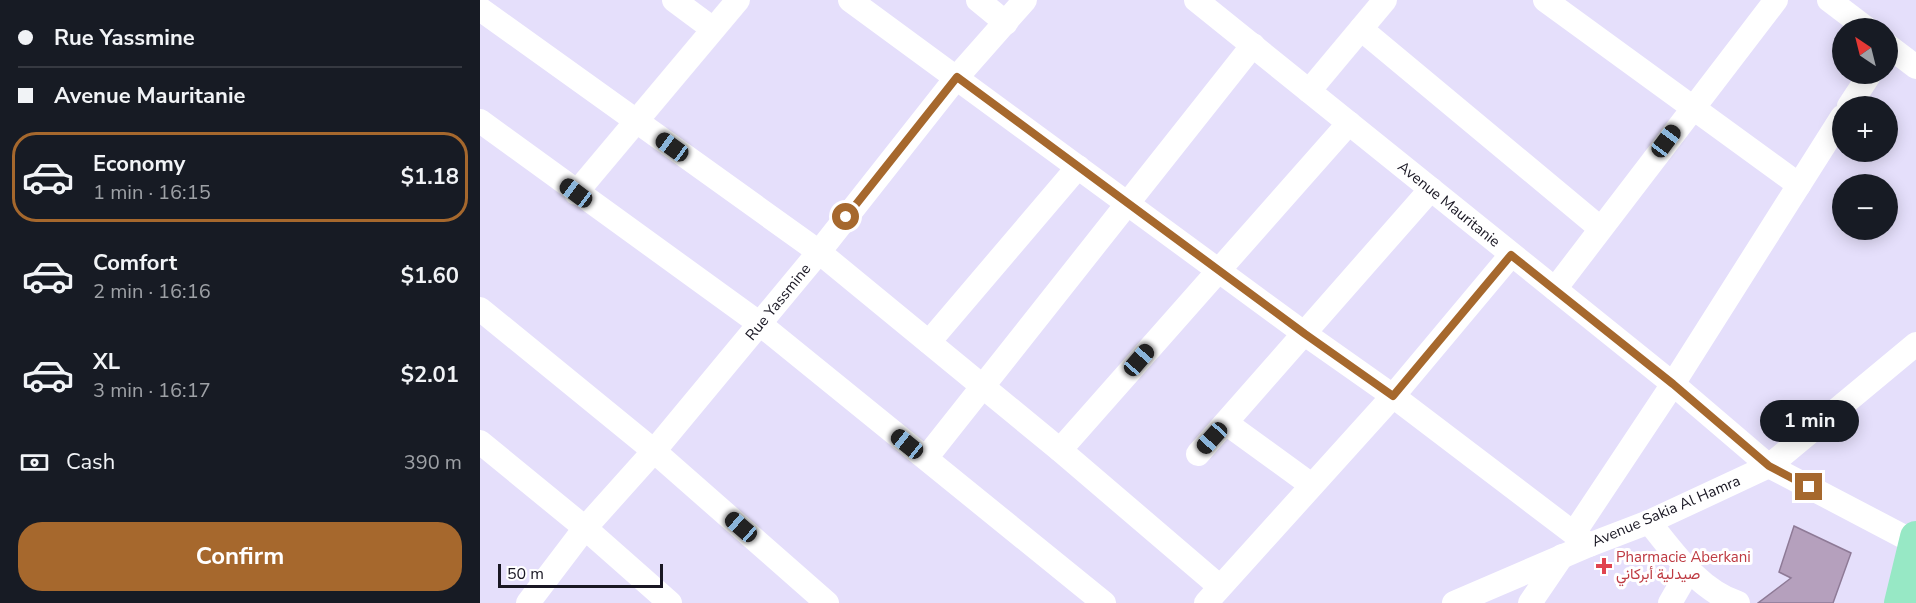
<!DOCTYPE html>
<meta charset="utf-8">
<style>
body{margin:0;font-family:"Nunito Sans",Vazirmatn,sans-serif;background:#242831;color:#f1f3f6;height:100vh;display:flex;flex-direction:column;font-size:22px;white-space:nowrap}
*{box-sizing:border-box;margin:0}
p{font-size:20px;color:#9ea1a6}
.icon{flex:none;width:33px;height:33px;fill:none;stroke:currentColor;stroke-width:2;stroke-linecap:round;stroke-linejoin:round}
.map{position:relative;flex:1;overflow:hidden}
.drawer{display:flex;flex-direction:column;background:#171b24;width:480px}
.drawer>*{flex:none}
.hud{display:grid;align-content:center;height:132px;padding:0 18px;background:#171b24}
.needle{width:39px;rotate:325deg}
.fabs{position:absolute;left:1352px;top:18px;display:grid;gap:12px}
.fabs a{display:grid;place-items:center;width:66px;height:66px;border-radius:50%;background:#171b24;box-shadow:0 3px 15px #0003;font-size:30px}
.scale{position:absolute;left:18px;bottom:15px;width:165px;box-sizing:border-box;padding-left:6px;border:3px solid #191723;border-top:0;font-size:16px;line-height:21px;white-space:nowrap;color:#191723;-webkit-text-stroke:4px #fff;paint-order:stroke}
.end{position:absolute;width:27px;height:27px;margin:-14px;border:8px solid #a6682d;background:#fff;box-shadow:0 0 0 3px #fff}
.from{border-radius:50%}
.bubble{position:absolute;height:42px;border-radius:21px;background:#171b24;box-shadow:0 3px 15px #0003;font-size:20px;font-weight:700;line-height:42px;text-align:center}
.car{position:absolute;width:18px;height:36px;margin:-18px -9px;border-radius:8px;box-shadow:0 0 4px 2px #0007;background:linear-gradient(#222 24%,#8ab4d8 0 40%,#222 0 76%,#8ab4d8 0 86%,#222 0)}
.hud b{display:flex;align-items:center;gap:21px;height:57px;font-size:22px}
.hud b+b{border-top:2px solid #363941}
.hud i{width:15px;height:15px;background:#f1f3f6}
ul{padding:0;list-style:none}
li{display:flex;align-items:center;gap:18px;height:90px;margin:0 12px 9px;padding:0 6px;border:3px solid transparent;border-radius:24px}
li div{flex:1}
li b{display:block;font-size:22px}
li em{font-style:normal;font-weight:700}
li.on{border-color:#a6682d}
li>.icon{width:54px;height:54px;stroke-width:1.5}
.pay{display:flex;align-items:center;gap:15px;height:66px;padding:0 18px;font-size:22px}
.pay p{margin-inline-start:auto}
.primary-button{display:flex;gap:12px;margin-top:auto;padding:12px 18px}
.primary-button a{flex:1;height:69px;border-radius:24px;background:#a6682d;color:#fff;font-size:24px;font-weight:700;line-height:69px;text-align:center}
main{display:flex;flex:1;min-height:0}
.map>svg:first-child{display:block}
.building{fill:#b5a0bd;stroke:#8e7a96;stroke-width:1.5}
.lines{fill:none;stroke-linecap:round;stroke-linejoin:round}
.minor{stroke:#fff;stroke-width:24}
.major{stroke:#97e8c5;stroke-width:32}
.route{stroke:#a6682d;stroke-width:8}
.health-dot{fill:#e0444e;stroke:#fff;stroke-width:2}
.labels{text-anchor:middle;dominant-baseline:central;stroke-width:6;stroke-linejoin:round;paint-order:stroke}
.street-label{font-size:15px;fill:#191723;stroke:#fff}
.health-label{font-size:15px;fill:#be3a42;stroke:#fff;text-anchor:start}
</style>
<main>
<section class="drawer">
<div class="hud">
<b><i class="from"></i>Rue Yassmine</b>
<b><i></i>Avenue Mauritanie</b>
</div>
<ul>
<li class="on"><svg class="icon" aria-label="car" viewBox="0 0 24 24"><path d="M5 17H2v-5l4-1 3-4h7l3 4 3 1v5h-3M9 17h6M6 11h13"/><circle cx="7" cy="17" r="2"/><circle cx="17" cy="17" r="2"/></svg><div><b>Economy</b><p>1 min · 16:15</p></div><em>$1.18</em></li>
<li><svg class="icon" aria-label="car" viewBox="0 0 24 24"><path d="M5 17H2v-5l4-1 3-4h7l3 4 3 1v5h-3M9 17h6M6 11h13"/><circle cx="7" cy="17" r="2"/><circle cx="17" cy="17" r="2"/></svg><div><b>Comfort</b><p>2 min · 16:16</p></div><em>$1.60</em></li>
<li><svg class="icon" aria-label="car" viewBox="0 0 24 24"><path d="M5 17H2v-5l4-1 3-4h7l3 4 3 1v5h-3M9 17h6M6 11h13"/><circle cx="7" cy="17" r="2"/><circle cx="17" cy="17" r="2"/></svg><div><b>XL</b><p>3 min · 16:17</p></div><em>$2.01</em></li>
</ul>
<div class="pay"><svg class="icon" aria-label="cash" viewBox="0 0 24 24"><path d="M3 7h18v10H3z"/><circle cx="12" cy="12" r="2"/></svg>Cash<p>390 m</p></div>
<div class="primary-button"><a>Confirm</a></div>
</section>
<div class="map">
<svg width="1436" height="603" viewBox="0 0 1436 603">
<rect width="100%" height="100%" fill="#e5dffb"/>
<path class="building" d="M1314,526L1371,553L1353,603H1278L1311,578L1299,572Z"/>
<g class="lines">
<g class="minor">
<path d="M194,0L233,29"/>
<path d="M370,0L825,334L913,396L1109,545"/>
<path d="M498,0L526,23"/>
<path d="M716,0L1193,384L1289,466L1434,542"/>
<path d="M1065,0L1319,185"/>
<path d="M1349,0L1386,28"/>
<path d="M0,9L339,252L580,450L739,586"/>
<path d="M881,29L1120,228"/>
<path d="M1407,45L1436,67"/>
<path d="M829,91L905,0"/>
<path d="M1369,106L1390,74"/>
<path d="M0,121L280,324L624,603"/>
<path d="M96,193L258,0"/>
<path d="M1075,289L1296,0"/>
<path d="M0,309L174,451L347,603"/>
<path d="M449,342L598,167"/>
<path d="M746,423L830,484"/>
<path d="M0,442L105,528L190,603"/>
<path d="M580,450L869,123"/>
<path d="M718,454L951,189"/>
<path d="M446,458L773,45"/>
<path d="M1169,522C1194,553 1219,590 1258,603"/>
<path d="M1094,533L1193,384L1362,117"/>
<path d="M48,603L105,528L174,451L339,252L477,77L545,0"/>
<path d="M726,603L913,396L1031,255"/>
<path d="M974,603L1109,545L1169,522L1289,466L1436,344"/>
<path d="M1050,603L1082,556"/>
<path d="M1190,603L1209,570"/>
</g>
<path class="major" d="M1420,603L1436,537"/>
</g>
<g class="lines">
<path class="route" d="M366,217L477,77L825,334L913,396L1031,255L1193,384L1289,466L1329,487"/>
</g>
<path class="health-dot" d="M1121 557h6v6h6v6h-6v6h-6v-6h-6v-6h6z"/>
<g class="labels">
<g class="street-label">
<text transform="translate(969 204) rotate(39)">Avenue Mauritanie</text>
<text transform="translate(298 302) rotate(-51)">Rue Yassmine</text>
<text transform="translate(1186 511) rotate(-23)">Avenue Sakia Al Hamra</text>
</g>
<g class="health-label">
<text x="1136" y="557">Pharmacie Aberkani<tspan x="1136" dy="17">صيدلية أبركاني</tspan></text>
</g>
</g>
</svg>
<div class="fabs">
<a><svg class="needle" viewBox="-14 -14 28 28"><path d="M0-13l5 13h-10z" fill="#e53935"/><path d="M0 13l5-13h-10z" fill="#9ea1a6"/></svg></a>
<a>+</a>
<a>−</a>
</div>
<div class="scale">50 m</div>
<i class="end from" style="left:366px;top:217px"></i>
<i class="end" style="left:1329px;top:487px"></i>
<div class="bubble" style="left:1280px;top:400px;width:99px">1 min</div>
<i class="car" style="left:1186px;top:141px;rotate:37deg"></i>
<i class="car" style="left:192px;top:147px;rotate:306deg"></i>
<i class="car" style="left:96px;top:193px;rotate:307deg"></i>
<i class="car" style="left:659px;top:360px;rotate:41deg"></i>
<i class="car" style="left:732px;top:438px;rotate:222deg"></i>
<i class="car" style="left:427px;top:444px;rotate:309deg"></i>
<i class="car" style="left:261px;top:527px;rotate:311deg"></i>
</div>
</main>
